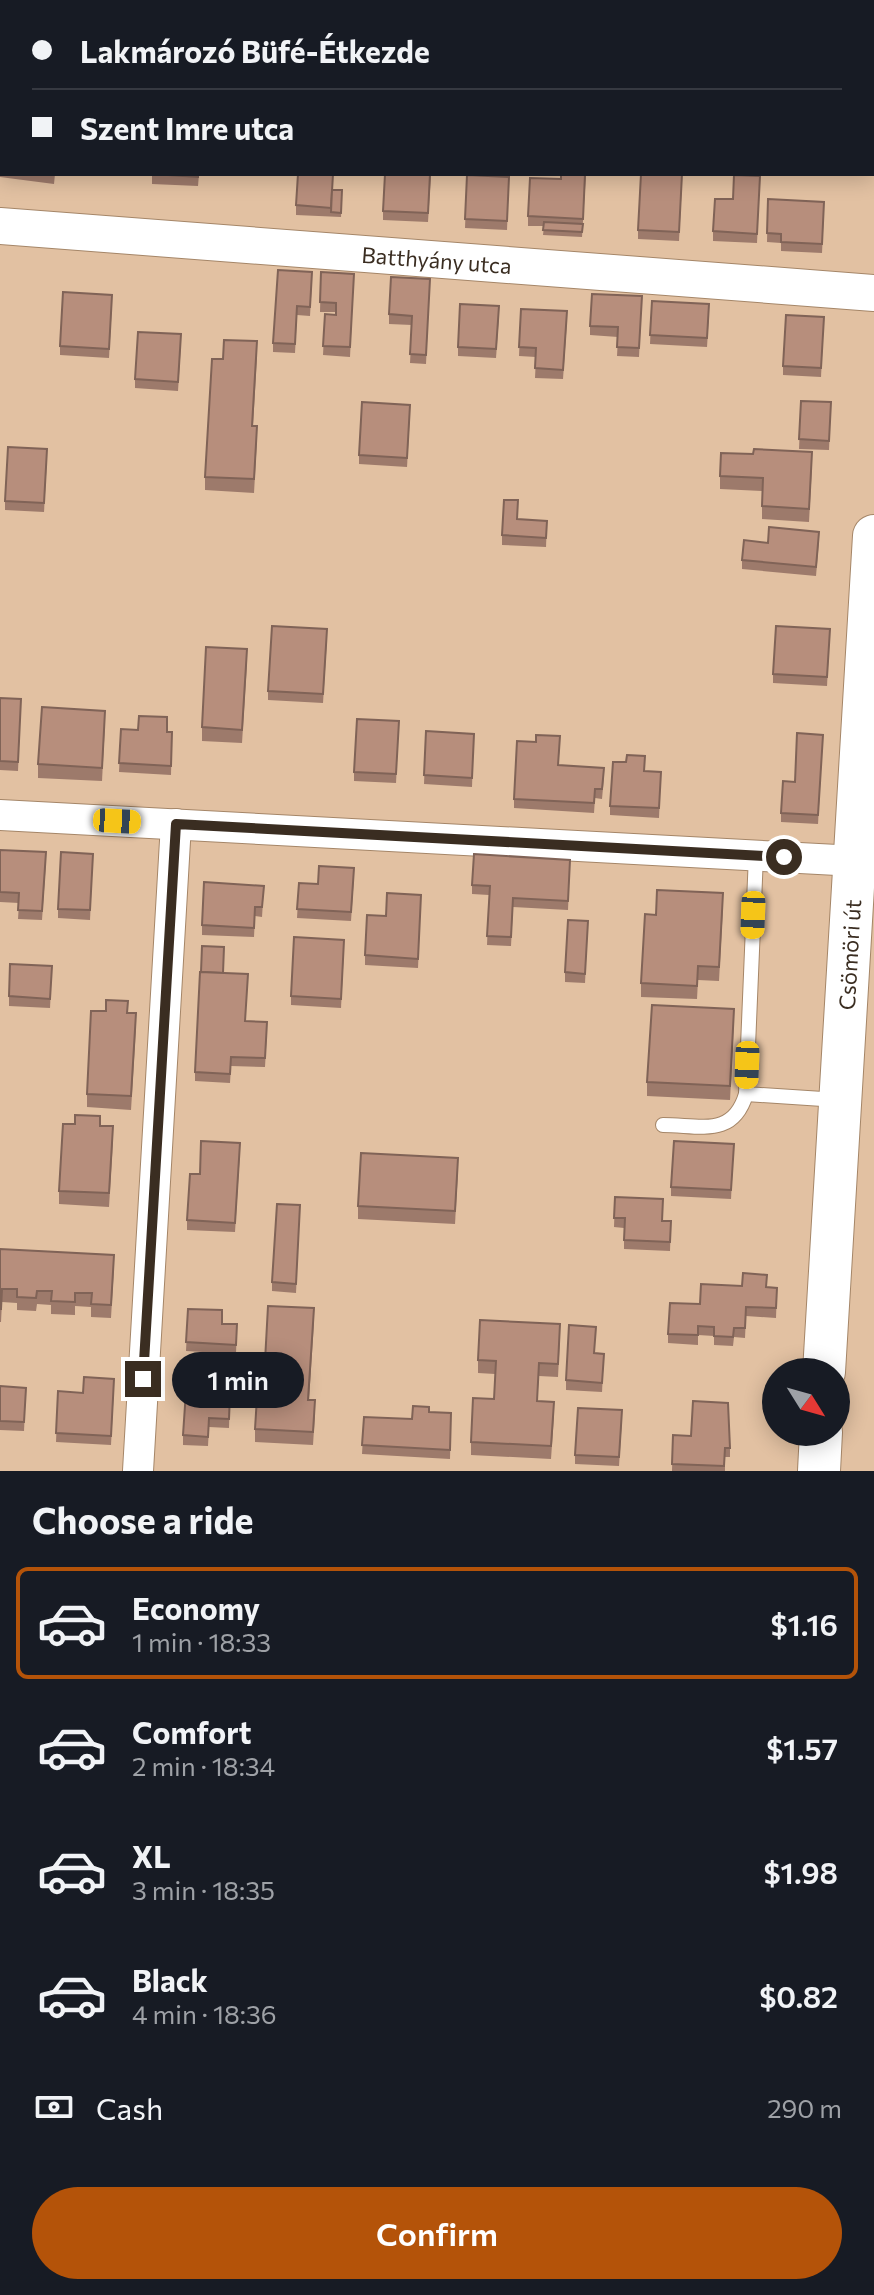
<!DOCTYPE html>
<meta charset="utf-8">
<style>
body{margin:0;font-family:Commissioner,sans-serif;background:#20242c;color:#f1f3f6;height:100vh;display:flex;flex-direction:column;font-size:30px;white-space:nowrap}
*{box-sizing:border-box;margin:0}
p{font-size:26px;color:#9ea1a6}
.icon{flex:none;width:44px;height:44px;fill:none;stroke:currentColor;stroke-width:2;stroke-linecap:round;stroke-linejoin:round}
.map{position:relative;height:1471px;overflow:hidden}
.drawer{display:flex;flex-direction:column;background:#171b24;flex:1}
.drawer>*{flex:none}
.hud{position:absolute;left:0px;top:0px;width:874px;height:176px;box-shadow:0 4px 20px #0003;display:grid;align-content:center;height:176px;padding:0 32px;background:#171b24}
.needle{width:52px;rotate:127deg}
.controls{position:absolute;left:762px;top:1358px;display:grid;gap:16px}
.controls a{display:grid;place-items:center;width:88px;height:88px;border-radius:50%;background:#171b24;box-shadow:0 4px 20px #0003;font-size:40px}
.end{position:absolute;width:36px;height:36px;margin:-18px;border:10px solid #3a2d21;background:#fff;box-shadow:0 0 0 4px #fff}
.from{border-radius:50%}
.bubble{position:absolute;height:56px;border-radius:28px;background:#171b24;box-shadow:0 4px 20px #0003;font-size:26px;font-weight:600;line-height:56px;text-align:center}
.car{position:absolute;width:24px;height:48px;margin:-24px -12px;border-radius:10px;box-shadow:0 0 6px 2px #0007;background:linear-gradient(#f5c518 24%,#345 0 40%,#f5c518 0 76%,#345 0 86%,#f5c518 0)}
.hud b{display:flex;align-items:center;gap:28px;height:76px;font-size:30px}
.hud b+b{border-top:2px solid #363941}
.hud i{width:20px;height:20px;background:#f1f3f6}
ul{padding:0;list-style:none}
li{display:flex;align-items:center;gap:24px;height:112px;margin:0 16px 12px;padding:0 16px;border:4px solid transparent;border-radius:12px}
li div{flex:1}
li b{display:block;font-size:30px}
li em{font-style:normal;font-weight:600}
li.active{border-color:#b45309}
li>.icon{width:72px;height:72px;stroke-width:1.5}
h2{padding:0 32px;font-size:36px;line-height:96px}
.pay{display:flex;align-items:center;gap:20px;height:88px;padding:0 32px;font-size:30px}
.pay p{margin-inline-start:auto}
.primary-button{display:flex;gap:16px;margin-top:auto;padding:16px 32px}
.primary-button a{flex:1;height:92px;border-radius:48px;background:#b45309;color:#fff;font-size:32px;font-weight:600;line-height:92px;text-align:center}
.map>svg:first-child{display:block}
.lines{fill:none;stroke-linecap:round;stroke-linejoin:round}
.service-casing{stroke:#a58668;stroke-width:16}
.minor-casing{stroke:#a58668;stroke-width:32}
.tertiary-casing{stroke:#a58668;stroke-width:38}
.secondary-casing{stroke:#a58668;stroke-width:44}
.service{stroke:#fff;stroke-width:14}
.minor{stroke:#fff;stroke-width:30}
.tertiary{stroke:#fff;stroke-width:36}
.secondary{stroke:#fff;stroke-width:42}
.wall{fill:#9d7a6b}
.building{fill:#b78e7c;stroke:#806357;stroke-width:2}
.route{stroke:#3a2d21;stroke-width:10}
.labels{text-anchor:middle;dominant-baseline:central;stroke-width:6;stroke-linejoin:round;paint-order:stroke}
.street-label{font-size:22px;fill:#3a2d21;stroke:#efceaf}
</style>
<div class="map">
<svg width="874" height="1471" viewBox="0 0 874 1471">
<rect width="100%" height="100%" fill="#e2c1a2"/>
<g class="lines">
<defs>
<g id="service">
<path d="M756,855L746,1094L838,1100"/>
<path d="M663,1125C700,1125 733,1138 746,1094"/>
</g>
<g id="minor">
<path d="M0,815L856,861"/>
<path d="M138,1471L176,824"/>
</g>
<g id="tertiary">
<path id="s1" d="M0,226L874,293"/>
</g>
<g id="secondary">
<path id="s2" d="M824,1372L874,536"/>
<path d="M819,1471L821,1432"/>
</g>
</defs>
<use href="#service" class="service-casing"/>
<use href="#minor" class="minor-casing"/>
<use href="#tertiary" class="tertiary-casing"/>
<use href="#secondary" class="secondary-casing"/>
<use href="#service" class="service"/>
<use href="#minor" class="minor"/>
<use href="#tertiary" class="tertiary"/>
<use href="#secondary" class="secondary"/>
</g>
<g class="wall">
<path d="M0,133H2V174H55L54,184L0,177Z"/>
<path d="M152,174H199L198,186L152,184Z"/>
<path d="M431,174L428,222L383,220V211Z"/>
<path d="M586,174L582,237L543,235L544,226H528V216L561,179Z"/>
<path d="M467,175L509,177L507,230L465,228Z"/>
<path d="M760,176L757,243L713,241V231L733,199Z"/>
<path d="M682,183L679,241L638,239V230Z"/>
<path d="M333,190H342L341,217L296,215V205Z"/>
<path d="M768,199L824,211L822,253L781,251V243L767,242Z"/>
<path d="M321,272L354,274L350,357L323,355L325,314L336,315V312H320Z"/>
<path d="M430,279L426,364L410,363L412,325L389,324V314Z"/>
<path d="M312,281L310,316L297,315L295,353L273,352V343Z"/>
<path d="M642,296L639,357L617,356L618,337L590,335V326Z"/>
<path d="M652,301L709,313L707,347L650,344Z"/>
<path d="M112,304L109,358L60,355V346Z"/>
<path d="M521,309L567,321L563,379L535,378L536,357L519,356Z"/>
<path d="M499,316L496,358L458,356V347Z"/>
<path d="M824,317L821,377L783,375V366Z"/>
<path d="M181,343L178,391L135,388V379Z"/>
<path d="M257,355L253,426L257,439L254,493L205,490V477Z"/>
<path d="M801,401L831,402L829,450L799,449Z"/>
<path d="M410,414L407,467L359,464V455Z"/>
<path d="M47,458L44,512L5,510V501Z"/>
<path d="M812,466L809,522L762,519V491L720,489V476Z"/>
<path d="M517,519L547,521L546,547L502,545V535Z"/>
<path d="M819,541L816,576L742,569V560L768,543Z"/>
<path d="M830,629L827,686L773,683V674Z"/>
<path d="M327,639L323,703L268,700V691Z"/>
<path d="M247,663L242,743L202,741V727Z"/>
<path d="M0,698L21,699L18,771L0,770Z"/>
<path d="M399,721L396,783L354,781V772Z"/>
<path d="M105,724L102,781L38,778V764Z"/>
<path d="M121,729L172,732L171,775L119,772Z"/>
<path d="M426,731L474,734L472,787L424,784Z"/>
<path d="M823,735L818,824L781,822V813L795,782Z"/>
<path d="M560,745L558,765L604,777L602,799L595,798L594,813L514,808V799Z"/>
<path d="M644,771L661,772L659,818L610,815V806Z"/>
<path d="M0,850L46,862L42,920L18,919L19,903L0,902Z"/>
<path d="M93,854L90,920L58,918V909Z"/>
<path d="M570,860L568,910L513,907L511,946L487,945L489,895L472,894V885Z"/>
<path d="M354,877L351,921L297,918L299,883L318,884Z"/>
<path d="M264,886L262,917L255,916L254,937L202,935V925Z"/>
<path d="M421,895L418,968L365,965V955L386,916Z"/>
<path d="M723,907L719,981L698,980L697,999L641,997V983L656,915Z"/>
<path d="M588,921L585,983L565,982V972Z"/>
<path d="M344,949L341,1008L291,1005V996Z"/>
<path d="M52,966L50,1008L9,1006V996Z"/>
<path d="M223,973L246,1021L267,1031L265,1067L231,1066L230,1083L195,1081V1072Z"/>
<path d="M128,1013L136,1027L131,1110L87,1107V1094Z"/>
<path d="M734,1023L730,1100L647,1096V1082Z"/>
<path d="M100,1126L113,1140L109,1207L59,1204V1191Z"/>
<path d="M734,1144L731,1199L671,1196V1187Z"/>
<path d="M240,1152L235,1232L187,1230V1220L200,1174Z"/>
<path d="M458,1172L455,1224L358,1219V1206Z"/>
<path d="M615,1197L662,1221H671L670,1251L624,1249V1228L614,1227Z"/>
<path d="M300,1205L296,1293L272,1291V1282Z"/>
<path d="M0,1249L114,1268L111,1318L91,1317V1307L75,1306V1315L51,1314V1305L37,1304L36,1311L17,1310V1303L2,1302L1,1322H0Z"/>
<path d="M767,1287L777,1288L776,1318L746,1316L745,1338L734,1337L733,1346L714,1345V1336L698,1335V1345L668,1343V1334L700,1304Z"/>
<path d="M188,1309L222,1324H237L236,1354L186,1351Z"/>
<path d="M314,1322L309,1400L315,1414L313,1445L255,1442V1429L263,1398Z"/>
<path d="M560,1337L558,1377L539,1376L537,1401L554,1416L551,1459L471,1455V1442L494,1399L495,1374L478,1373V1360Z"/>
<path d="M595,1353L604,1354L602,1392L566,1390V1380Z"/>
<path d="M0,1386L26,1388L24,1431L0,1430Z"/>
<path d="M114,1388L111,1445L56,1442L58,1391L83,1393Z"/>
<path d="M230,1394L229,1428L209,1427L208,1446L183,1445V1435Z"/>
<path d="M429,1412L451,1413L450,1459L362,1454L364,1417L412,1419Z"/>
<path d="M622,1420L619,1466L575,1464V1455Z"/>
<path d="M673,1435L730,1448V1457H725V1471H672Z"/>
</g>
<g class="building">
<rect x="76" y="0" width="57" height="2"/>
<rect x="0" y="133" width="2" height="35"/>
<path d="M152,174H198V177Z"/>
<path d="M298,174H333L331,208L296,205Z"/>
<path d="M385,174H430L428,213L383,211Z"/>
<path d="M561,174H585L583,219L528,216L530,178L561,179Z"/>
<path d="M641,174H682L679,232L638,230Z"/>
<path d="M467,175L509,177L507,221L465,219Z"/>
<path d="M734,175L760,176L757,234L713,231L715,199H733Z"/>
<path d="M332,190H342L341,213L331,212Z"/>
<path d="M768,199L824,202L822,244L781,242V234L767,233Z"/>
<path d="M544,222L583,224L582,232L543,230Z"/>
<path d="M278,270L312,272L310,307L297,306L295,344L273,343Z"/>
<path d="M321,272L354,274L350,347L323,346L325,314L336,315V303L320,302Z"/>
<path d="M391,277L430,279L426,355L410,354L412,316L389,314Z"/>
<path d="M63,292L112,295L109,349L60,346Z"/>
<path d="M592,294L642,296L639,348L617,347L618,327L590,326Z"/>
<path d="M652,301L709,304L707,338L650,335Z"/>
<path d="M460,304L499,306L496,349L458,347Z"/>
<path d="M521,309L567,311L563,370L535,368L536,348L519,347Z"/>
<path d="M786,315L824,317L821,368L783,366Z"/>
<path d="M138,332L181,334L178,382L135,379Z"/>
<path d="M224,340L257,341L252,426H257L254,479L205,477L212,359H223Z"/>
<path d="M801,401L831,402L829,441L799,439Z"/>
<path d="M362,402L410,405L407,458L359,455Z"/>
<path d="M8,447L47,449L44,503L5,501Z"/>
<path d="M754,449L812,452L809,509L762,506L763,478L720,476L721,453L753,454Z"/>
<path d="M504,500H518L517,519L547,521L546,538L502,535Z"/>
<path d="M769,527L819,532L816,567L742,560L744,540L768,543Z"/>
<path d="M272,626L327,629L323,694L268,691Z"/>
<path d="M776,626L830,629L827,677L773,674Z"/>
<path d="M206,647L247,649L242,730L202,727Z"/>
<path d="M0,698L21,699L18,762L0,761Z"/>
<path d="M42,707L105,711L102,768L38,764Z"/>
<path d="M139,716L167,717V732H172L171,766L119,763L121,729L138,730Z"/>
<path d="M357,719L399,721L396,774L354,772Z"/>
<path d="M426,731L474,734L472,778L424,775Z"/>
<path d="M797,733L823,735L818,815L781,813L783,781L795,782Z"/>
<path d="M536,735L560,736L558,765L604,768L602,789H595L594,803L514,799L517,741L536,742Z"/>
<path d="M627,755L645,756L644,771L661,772L659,808L610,806L613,762H626Z"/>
<path d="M0,850L46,852L42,911L18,910L19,893L0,892Z"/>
<path d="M61,852L93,854L90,910L58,909Z"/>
<path d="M474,854L570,860L568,901L513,898L511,937L487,936L490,886L472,885Z"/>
<path d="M319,866L354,868L351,912L297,909L299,883L318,884Z"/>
<path d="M204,882L264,886L262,907H255L254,928L202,925Z"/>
<path d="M657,890L723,893L719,967L698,966L697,986L641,983L645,914L656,915Z"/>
<path d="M387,893L421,895L418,959L365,955L367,915L386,916Z"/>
<path d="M568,920L588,921L585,974L565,972Z"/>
<path d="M294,937L344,940L341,999L291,996Z"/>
<path d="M202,946L224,947L223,973L201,972Z"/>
<path d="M10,964L52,966L50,999L9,996Z"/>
<path d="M200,972L248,974L245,1021L267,1022L265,1058L231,1057L230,1074L195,1072Z"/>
<path d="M106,1000L128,1001L127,1013H136L131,1096L87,1094L91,1011H106Z"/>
<path d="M652,1005L734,1009L730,1086L647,1082Z"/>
<path d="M75,1115L100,1116V1126H113L109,1193L59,1191L63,1124H75Z"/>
<path d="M201,1141L240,1143L235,1223L187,1220L190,1174H200Z"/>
<path d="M674,1141L734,1144L731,1190L671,1187Z"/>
<path d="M361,1153L458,1158L455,1211L358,1206Z"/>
<path d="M615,1197L663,1199L662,1221H671L670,1242L624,1240L625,1218H614Z"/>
<path d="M277,1204L300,1205L296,1284L272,1282Z"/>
<path d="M0,1249L114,1255L111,1305L91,1304L92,1293H75V1302L51,1301L52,1291H37L36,1298L17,1297V1289H2L1,1309H0Z"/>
<path d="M743,1273L767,1275L766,1287L777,1288L776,1308L746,1307L745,1328H734L733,1337L714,1336V1327L698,1326V1335L668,1334L670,1303L700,1304L701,1284L742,1286Z"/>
<path d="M268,1306L314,1308L308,1400H315L313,1432L255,1429L257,1397L263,1398Z"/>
<path d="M188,1309L222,1310V1324H237L236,1345L186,1342Z"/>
<path d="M480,1320L560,1324L558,1364L539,1363L537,1401L554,1402L551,1446L471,1442L473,1398L494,1399L496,1361L478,1360Z"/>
<path d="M569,1325L596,1327L594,1353L604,1354L602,1383L566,1380Z"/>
<path d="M84,1377L114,1379L111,1436L56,1433L58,1391L83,1393Z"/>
<path d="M0,1386L26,1388L24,1422L0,1421Z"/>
<path d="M186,1391L230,1394L229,1419L209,1418L208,1437L183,1435Z"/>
<path d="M693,1401L728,1403L730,1448H725L724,1466L672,1464L673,1435L691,1436Z"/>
<path d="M413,1406L429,1407V1412L451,1413L450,1450L362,1445L364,1417L412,1419Z"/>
<path d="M578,1408L622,1410L619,1457L575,1455Z"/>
</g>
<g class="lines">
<path class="route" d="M143,1379L176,824L784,857"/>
</g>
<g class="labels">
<g class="street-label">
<text stroke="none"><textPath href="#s1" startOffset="438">Batthyány utca</textPath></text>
<text stroke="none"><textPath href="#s2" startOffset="418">Csömöri út</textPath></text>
</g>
</g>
</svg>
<div class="controls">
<a><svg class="needle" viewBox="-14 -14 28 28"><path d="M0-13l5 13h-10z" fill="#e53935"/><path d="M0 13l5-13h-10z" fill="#9ea1a6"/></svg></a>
</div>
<i class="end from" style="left:784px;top:857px"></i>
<i class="end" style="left:143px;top:1379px"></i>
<div class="bubble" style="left:172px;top:1352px;width:132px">1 min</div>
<i class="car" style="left:117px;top:821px;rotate:93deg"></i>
<i class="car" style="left:753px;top:915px;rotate:182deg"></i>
<i class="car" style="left:747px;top:1065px;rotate:182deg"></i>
<div class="hud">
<b><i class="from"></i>Lakmározó Büfé-Étkezde</b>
<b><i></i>Szent Imre utca</b>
</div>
</div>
<section class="drawer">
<h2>Choose a ride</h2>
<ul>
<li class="active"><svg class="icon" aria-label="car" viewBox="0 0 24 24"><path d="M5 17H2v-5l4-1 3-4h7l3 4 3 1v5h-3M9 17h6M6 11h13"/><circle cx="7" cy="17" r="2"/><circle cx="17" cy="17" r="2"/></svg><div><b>Economy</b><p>1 min · 18:33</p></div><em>$1.16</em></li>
<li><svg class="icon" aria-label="car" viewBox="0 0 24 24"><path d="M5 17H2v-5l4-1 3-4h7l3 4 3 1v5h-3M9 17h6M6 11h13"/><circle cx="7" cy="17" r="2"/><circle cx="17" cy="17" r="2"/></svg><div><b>Comfort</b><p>2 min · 18:34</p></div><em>$1.57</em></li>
<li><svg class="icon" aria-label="car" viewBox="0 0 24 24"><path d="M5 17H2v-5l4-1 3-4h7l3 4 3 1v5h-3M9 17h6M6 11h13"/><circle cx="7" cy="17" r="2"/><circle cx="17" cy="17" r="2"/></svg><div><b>XL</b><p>3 min · 18:35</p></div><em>$1.98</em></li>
<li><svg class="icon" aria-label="car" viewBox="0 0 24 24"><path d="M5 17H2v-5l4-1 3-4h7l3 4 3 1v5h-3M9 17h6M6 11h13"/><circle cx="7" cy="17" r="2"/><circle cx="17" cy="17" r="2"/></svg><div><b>Black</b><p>4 min · 18:36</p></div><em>$0.82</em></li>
</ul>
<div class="pay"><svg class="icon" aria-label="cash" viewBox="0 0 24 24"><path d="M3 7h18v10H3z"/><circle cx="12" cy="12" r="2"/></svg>Cash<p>290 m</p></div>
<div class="primary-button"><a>Confirm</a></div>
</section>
